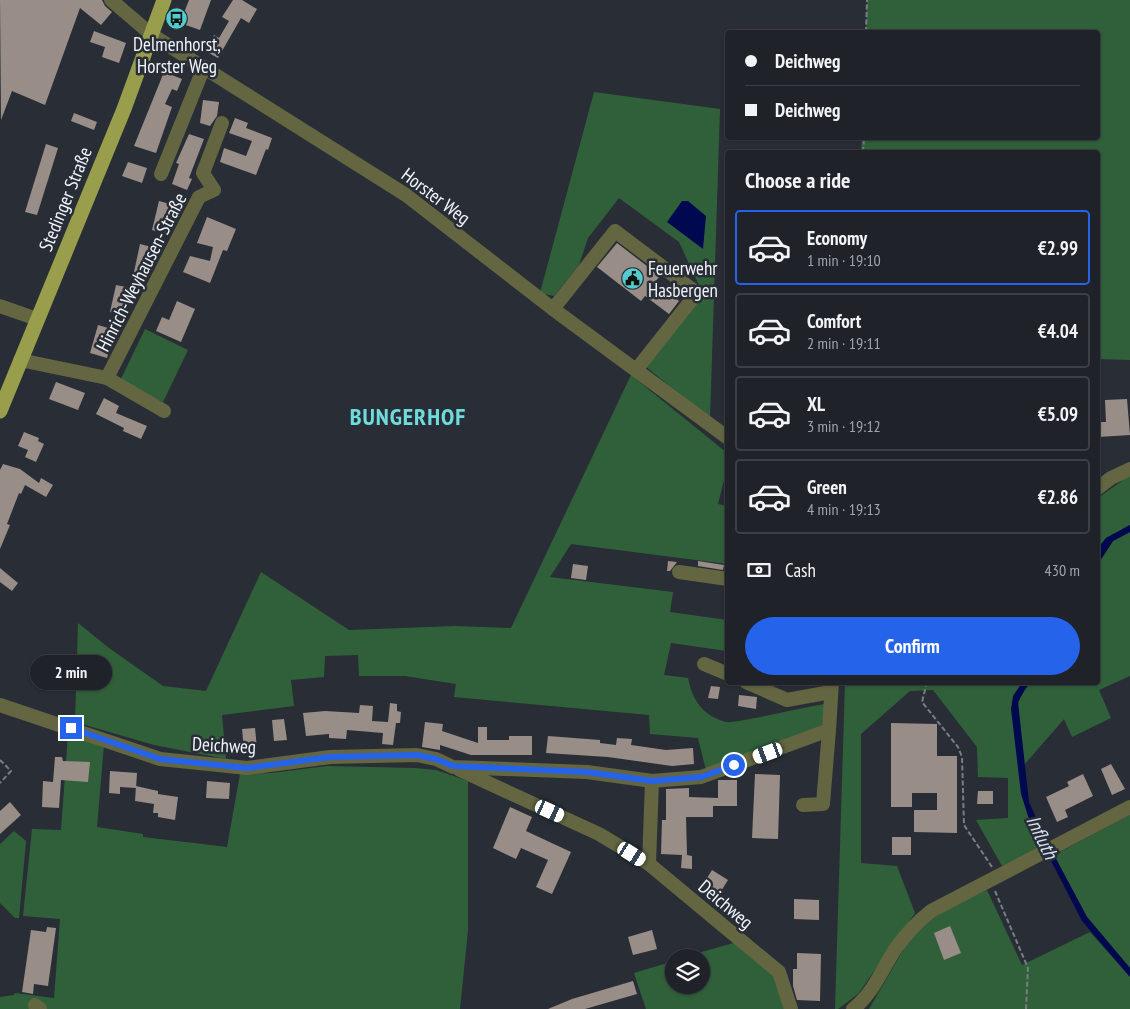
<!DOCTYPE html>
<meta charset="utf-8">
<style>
body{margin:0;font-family:"PT Sans Narrow",sans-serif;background:#2c2f34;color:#f1f3f6;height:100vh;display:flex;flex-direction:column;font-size:19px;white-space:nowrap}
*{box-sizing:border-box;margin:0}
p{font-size:16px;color:#a1a4a8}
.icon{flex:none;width:28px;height:28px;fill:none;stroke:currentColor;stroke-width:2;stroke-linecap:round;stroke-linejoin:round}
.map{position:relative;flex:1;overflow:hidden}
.side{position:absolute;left:725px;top:150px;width:375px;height:535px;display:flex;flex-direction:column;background:#1f2228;border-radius:5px;box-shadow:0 1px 4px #0004,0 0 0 1px #3c3f45}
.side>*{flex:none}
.hud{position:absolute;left:725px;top:30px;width:375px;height:110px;border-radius:5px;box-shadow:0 1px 4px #0004,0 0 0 1px #3c3f45;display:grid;align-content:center;height:110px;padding:0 20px;background:#1f2228}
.fabs{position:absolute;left:665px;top:949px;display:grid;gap:10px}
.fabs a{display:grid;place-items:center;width:45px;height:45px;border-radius:50%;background:#1f2228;box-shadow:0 1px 4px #0004,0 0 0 1px #3c3f45;font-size:25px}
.end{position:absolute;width:22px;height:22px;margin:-11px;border:6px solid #2563eb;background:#fff;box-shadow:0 0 0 2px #fff}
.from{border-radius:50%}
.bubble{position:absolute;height:35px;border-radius:18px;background:#1f2228;box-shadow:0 1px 4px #0004,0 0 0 1px #3c3f45;font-size:16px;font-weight:700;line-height:35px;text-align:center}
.car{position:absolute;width:15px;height:30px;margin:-15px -8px;border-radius:6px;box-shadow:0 0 4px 1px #0007;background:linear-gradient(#fff 24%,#345 0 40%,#fff 0 76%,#345 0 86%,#fff 0)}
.hud b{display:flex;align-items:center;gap:18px;height:48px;font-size:19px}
.hud b+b{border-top:1px solid #3c3f45}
.hud i{width:12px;height:12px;background:#f1f3f6}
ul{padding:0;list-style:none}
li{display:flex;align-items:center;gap:15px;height:75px;margin:0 10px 8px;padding:0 10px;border:2px solid #3c3f45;border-radius:5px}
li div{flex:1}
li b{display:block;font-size:19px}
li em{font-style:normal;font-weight:700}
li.selected{border-color:#2563eb}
li>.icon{width:45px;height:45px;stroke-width:1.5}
h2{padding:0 20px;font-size:22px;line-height:60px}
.pay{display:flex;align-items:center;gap:12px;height:55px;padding:0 20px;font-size:19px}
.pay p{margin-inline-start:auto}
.action{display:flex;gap:10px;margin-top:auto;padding:10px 20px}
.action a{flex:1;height:58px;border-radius:30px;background:#2563eb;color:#fff;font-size:20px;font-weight:700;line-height:58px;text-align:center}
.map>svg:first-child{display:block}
.green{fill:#30603a}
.water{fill:#00084f}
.building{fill:#988d87}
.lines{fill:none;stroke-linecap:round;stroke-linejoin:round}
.path{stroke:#787d84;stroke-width:2;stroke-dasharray:5 2.5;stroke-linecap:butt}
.minor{stroke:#636640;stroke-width:14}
.major{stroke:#989e4b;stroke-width:15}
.route{stroke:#2563eb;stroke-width:6}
.labels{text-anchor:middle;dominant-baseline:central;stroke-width:5;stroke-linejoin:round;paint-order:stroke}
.poi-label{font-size:19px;fill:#f1f5fa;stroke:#292e36}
.street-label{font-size:19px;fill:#f1f5fa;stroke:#292e36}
.water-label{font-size:20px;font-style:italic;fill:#d5e0f5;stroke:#292e36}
.district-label{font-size:24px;font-weight:bold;letter-spacing:1px;fill:#6edbdc;stroke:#292e36}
</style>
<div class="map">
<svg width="1130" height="1009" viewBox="0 0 1130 1009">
<rect width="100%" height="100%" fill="#292e36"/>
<g class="green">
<path d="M867,0H1130V360L1098,359V152H861L862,138H1098V32H866Z"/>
<path d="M594,92L720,109L710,419L645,366L703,294L679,242L619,198L588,238L579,265L554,296L540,293Z"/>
<path d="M145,329L188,350L163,402L120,381Z"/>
<path d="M631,375L727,453V468L718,504L727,506V564L571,544L550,577L673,592L670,612L727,620V651L671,643L664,675L688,678C692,700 703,716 726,722C734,724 808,706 825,704V716L820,730L706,770L698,738L650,734L649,715L454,697L456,684L405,676H359L358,655L325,656L324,677L291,680L294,706L222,715L226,759L154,745L75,722L78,623L109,648L163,686L206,691L261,572L349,630L455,626L511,628Z"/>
<path d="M1130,475V525L1106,538L1098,548V498Z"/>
<path d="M1130,532V676L1099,690L1111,718L1072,737L1064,719L1024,765C1021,742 1006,695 1034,683L1098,682V564L1113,541Z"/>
<path d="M845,683H1022L1013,696L1028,816L1042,845L1036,850L1002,866L976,820L1008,818V778L978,777L977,747L933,690L910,691L861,734V863L897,866L915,913L858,994L838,1009H835Z"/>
<path d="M68,734L104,745L97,827L143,834V837L227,847L240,774L272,773L327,766L415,768L436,770L468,781V930L460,1009H0V997L14,995L15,993L54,998L60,919L23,916L32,829L61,830Z"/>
<path d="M1130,815V968L1087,917L1054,855Z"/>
<path d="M14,831L26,841L19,918H15L0,903V844Z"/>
<path d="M987,890L1022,965L1090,932L1130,977V1009H869L913,933L935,914Z"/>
<path d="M737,942L772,973L785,1009H646L634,973L674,961V985H701V958L684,957Z"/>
</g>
<g class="water">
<path d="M682,201H688L706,216L703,249L667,222Z"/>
<path d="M1130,525V532L1113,541L1098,564V548L1106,538Z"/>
<path d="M1022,683H1034L1027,686L1018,702L1029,802L1047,842L1087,917L1130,968V977L1082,921L1028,816L1021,794L1011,709L1013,696Z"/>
</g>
<g class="building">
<path d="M0,0H102L105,6L112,12L101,25L80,8L45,105L12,91L1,120Z"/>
<path d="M189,0H211L200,30L180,23Z"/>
<path d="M233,0H242L257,9L249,23L241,18L218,58L205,51L214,35L219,38L229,21L222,17Z"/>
<path d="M94,31L126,43L119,63L102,57L105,47L90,42Z"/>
<path d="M164,72L182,79L177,91L172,89L165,104L172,107L156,153L134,146Z"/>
<path d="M203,100L219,102L217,116L210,126L200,123Z"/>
<path d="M74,113L97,122L94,130L71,121Z"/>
<path d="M235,118L248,123L246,128L272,138L268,150L266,149L256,175L220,162L224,148L246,156L252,141L229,133Z"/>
<path d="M189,134L204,139L189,178L192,179L187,190L172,184L179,164L176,163Z"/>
<path d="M46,144L58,148L37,215L25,212Z"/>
<path d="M128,162L147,168L142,183L122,176Z"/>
<path d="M159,201L177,206L169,235L152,230Z"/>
<path d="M207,217L236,229L227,251L223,250L210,283L183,272L190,256L210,261L213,247L197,243Z"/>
<path d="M617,243L660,276L655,282L679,301L669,314L645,296L641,301L597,267Z"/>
<path d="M140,244L159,249L149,276L134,272Z"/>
<path d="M116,285L131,288L125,315L110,312Z"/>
<path d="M177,301L195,309L181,342L156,331L162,317L169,320Z"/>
<path d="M98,325L115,330L107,358L90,353Z"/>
<path d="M56,382L85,393L78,410L49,399Z"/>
<path d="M104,398L119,406L116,413L147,426L141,439L123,431L124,428L96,414Z"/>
<path d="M1127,399L1130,435L1098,437V422H1106L1105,400Z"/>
<path d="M24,432L39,438L38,441L44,444L36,462L25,457L28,450L18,446Z"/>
<path d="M3,464L20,469L39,483L41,478L53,485L46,497L25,485L21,494L19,493L7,524L10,525L0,549V470Z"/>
<path d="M668,561L677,562L670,571H667Z"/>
<path d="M698,561L724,565L723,570L698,566Z"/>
<path d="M573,564L588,566L586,580L571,578Z"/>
<path d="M0,568L18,583L12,591L0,582Z"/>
<path d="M711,686L720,687L718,699L708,698Z"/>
<path d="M739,695L757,697L756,709L738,706Z"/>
<path d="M390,703L397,704V711L401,712L400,723H396L393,745L382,744L383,733L347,730L346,739L329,738V734L306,736L303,713L325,711L359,713L360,705L373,706L372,721L388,722Z"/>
<path d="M284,719L287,740L274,741L272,720Z"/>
<path d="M425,722L443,724L442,731L478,743V727H487V740H509V736H532V755H471L440,745V750L422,747Z"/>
<path d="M891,723L937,724V756H957V833L914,832V810H937V793H912V807H891Z"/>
<path d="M255,728L257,749L244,750L242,729Z"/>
<path d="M548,736L600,740V743L616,745L617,738L632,739L631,745L666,750L693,748L694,764L672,766L608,757L546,753Z"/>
<path d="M55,757H62L63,761L90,762L88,782L61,780L59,808L42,807L43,781L53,782Z"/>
<path d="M1111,764L1125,789L1112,795L1101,769Z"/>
<path d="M110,771L137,773L136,788L120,787V794L109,793Z"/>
<path d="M755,774L780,775L778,839L752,838Z"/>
<path d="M1083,774L1093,796L1065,810L1068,817L1057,822L1046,797L1069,786L1067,782Z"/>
<path d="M718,780H737V806H713V817H686L687,855L692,856V869L681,868L682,855L661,854L662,820H666V789L689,788V797L718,798Z"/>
<path d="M207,781L230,783L229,799L206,798Z"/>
<path d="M136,786L158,791V794L178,797L175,820L158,817V813H153L154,804L135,801Z"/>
<path d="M978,791H993V804H977Z"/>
<path d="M10,802L21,815L0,834V811Z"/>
<path d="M510,807L532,817L526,831L571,852L552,894L536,887L548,860L521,848L516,859L493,848Z"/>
<rect x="892" y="837" width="19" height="18"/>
<path d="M712,870L728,880L718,896L702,886Z"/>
<path d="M794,899L819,900V920L794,919Z"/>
<path d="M950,926L961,953L944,960L934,933Z"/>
<path d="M47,927L56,928L48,986L34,984L33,994L22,992L31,930L46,932Z"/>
<path d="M652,930L657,949L633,955L628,937Z"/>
<path d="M797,953L821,954L820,1001L797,1000L793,986V969H797Z"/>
<path d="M633,981L637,994L585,1009H548L572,999Z"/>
</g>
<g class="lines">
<g class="path">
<path d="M866,32L867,0"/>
<path d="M863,152L864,138"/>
<path d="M927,682L922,702L958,747L962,757L964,825L992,867"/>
<path d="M0,760L11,771L0,783"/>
<path d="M995,891L1028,968L1026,1009"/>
</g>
<g class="minor">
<path d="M111,0L152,35L406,195L553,309L728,438"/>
<path d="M161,174L204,67"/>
<path d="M0,306L37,319"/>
<path d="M553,309L615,231L697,293L636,370"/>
<path d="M20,360L107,378L164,411"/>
<path d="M107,378L199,197L214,190L203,173L222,123"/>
<path d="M1098,488L1111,478L1130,469"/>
<path d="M679,572L728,579"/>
<path d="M704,664L728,674"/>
<path d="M746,682L787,700L831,692"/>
<path d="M0,705L160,759L247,768L330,757L417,755L436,759L453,767L587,772L652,781L649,864L779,972L791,1009"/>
<path d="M460,770L599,834L649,864"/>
<path d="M652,781L701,777L829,730L832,682"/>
<path d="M803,805L823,804L829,730"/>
<path d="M35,1005L40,1009"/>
<path d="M853,1009C873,994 882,969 896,948C906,934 917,922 931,911L1130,807"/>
</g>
<path class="major" d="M0,411L124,109L164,0"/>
</g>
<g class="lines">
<path class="route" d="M71,728L160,759L247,768L330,757L417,755L436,759L453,766L587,772L652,781L701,777L734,765"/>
</g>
<defs>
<symbol id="bus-disc" viewBox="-11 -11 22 22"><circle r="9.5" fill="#52cdce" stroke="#292e36"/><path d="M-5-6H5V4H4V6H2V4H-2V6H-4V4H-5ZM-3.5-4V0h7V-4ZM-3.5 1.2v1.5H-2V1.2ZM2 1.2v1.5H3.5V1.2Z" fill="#111"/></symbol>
<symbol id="civic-disc" viewBox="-11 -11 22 22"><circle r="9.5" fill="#52cdce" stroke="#292e36"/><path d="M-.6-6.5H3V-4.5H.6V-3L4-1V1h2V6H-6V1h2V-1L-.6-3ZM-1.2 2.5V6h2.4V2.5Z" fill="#111"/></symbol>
</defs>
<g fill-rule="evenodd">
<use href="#bus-disc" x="164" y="6" width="25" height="25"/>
<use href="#civic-disc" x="620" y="266" width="25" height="25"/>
</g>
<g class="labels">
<g class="poi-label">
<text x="177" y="44">Delmenhorst,<tspan x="177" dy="22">Horster Weg</tspan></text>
<text x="648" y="268" text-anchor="start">Feuerwehr<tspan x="648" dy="22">Hasbergen</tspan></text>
</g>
<g class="street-label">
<text transform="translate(436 196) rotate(37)">Horster Weg</text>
<text transform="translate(65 199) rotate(-68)">Stedinger Straße</text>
<text transform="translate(141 272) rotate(-63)">Hinrich-Weyhausen-Straße</text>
<text transform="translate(224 745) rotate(3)">Deichweg</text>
<text transform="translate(726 904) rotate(40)">Deichweg</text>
</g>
<g class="water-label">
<text transform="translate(1042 837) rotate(64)">Influth</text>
</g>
<g class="district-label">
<text x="408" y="416">BUNGERHOF</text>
</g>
</g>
</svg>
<div class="fabs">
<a><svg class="icon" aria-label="layers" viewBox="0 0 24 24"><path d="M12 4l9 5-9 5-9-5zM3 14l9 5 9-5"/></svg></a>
</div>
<i class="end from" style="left:734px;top:765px"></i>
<i class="end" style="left:71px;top:728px"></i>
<div class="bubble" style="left:30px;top:655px;width:82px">2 min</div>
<i class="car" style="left:768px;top:753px;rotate:250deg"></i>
<i class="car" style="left:550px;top:811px;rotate:115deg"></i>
<i class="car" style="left:632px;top:854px;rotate:122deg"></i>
<div class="hud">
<b><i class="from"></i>Deichweg</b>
<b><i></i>Deichweg</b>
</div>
<section class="side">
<h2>Choose a ride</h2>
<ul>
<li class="selected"><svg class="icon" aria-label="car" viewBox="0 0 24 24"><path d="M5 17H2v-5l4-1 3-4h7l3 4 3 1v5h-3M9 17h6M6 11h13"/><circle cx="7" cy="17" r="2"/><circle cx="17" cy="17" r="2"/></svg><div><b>Economy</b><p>1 min · 19:10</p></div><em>€2.99</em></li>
<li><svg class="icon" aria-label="car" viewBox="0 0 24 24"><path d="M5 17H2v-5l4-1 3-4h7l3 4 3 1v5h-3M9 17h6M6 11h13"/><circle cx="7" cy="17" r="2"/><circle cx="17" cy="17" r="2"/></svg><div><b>Comfort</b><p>2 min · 19:11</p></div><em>€4.04</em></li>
<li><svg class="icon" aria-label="car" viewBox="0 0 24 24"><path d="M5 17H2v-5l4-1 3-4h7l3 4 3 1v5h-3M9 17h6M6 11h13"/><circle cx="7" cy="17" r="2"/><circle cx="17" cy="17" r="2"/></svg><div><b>XL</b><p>3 min · 19:12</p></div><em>€5.09</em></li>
<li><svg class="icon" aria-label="car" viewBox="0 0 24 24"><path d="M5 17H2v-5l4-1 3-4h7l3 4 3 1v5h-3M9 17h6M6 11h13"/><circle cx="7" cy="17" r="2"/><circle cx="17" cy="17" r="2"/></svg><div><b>Green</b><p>4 min · 19:13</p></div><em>€2.86</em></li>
</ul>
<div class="pay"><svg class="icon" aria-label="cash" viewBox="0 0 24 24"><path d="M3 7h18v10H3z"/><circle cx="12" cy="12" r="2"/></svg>Cash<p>430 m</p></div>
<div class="action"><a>Confirm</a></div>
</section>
</div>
